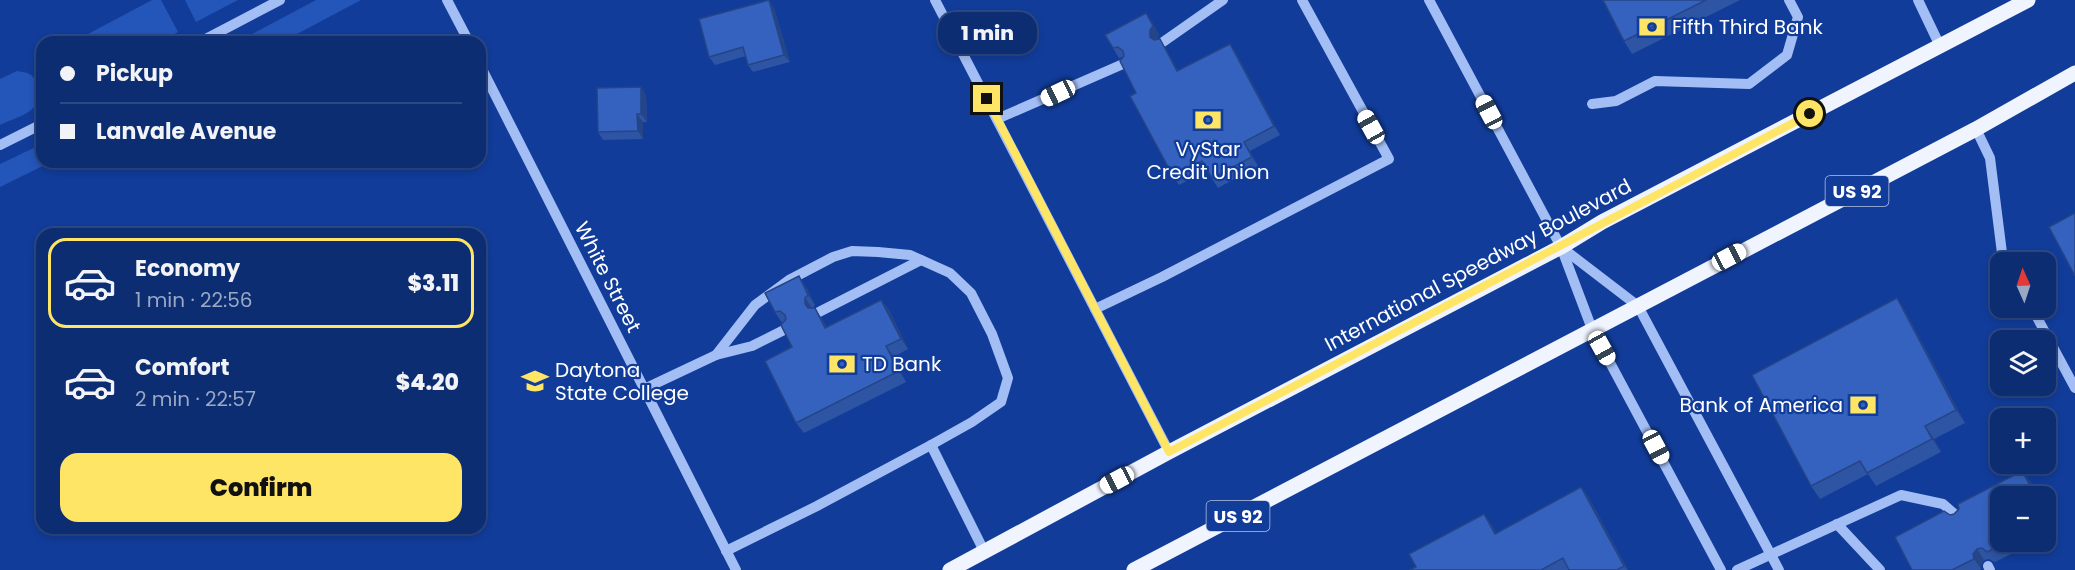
<!DOCTYPE html>
<meta charset="utf-8">
<style>
body{margin:0;font-family:Poppins,sans-serif;background:#1b397b;color:#f1f3f6;height:100vh;display:flex;flex-direction:column;font-size:22px;white-space:nowrap}
*{box-sizing:border-box;margin:0}
p{font-size:20px;color:#9aa8c4}
.icon{flex:none;width:33px;height:33px;fill:none;stroke:currentColor;stroke-width:2;stroke-linecap:round;stroke-linejoin:round}
.map{position:relative;flex:1;overflow:hidden}
.sheet{position:absolute;left:36px;top:228px;width:450px;height:306px;display:flex;flex-direction:column;background:#0d2d73;border-radius:18px;box-shadow:0 3px 9px #0003,0 0 0 2px #2d4985}
.sheet>*{flex:none}
.guide{position:absolute;left:36px;top:36px;width:450px;height:132px;border-radius:18px;box-shadow:0 3px 9px #0003,0 0 0 2px #2d4985;display:grid;align-content:center;height:132px;padding:0 24px;background:#0d2d73}
.needle{width:39px;rotate:357deg}
.controls{position:absolute;left:1990px;top:252px;display:grid;gap:12px}
.controls a{display:grid;place-items:center;width:66px;height:66px;border-radius:12px;background:#0d2d73;box-shadow:0 3px 9px #0003,0 0 0 2px #2d4985;font-size:30px}
.end{position:absolute;width:27px;height:27px;margin:-14px;border:8px solid #ffe566;background:#111;box-shadow:0 0 0 3px #111}
.from{border-radius:50%}
.bubble{position:absolute;height:42px;border-radius:18px;background:#0d2d73;box-shadow:0 3px 9px #0003,0 0 0 2px #2d4985;font-size:20px;font-weight:800;line-height:42px;text-align:center}
.car{position:absolute;width:18px;height:36px;margin:-18px -9px;border-radius:8px;box-shadow:0 0 4px 2px #0007;background:linear-gradient(#fff 24%,#345 0 40%,#fff 0 76%,#345 0 86%,#fff 0)}
.guide b{display:flex;align-items:center;gap:21px;height:57px;font-size:22px}
.guide b+b{border-top:2px solid #2d4985}
.guide i{width:15px;height:15px;background:#f1f3f6}
ul{padding:10px 0 0;list-style:none}
li{display:flex;align-items:center;gap:18px;height:90px;margin:0 12px 9px;padding:0 12px;border:3px solid transparent;border-radius:18px}
li div{flex:1}
li b{display:block;font-size:22px}
li em{font-style:normal;font-weight:800}
li.on{border-color:#ffe566}
li>.icon{width:54px;height:54px;stroke-width:1.5}
.cta{display:flex;gap:12px;margin-top:auto;padding:12px 24px}
.cta a{flex:1;height:69px;border-radius:18px;background:#ffe566;color:#111;font-size:24px;font-weight:800;line-height:69px;text-align:center}
.map>svg:first-child{display:block}
.green{fill:#2455b8}
.lines{fill:none;stroke-linecap:round;stroke-linejoin:round}
.minor{stroke:#a3bef4;stroke-width:10}
.major{stroke:#f0f4ff;stroke-width:15}
.wall{fill:#2e54a4}
.shaded-wall{fill:#254586}
.building{fill:#3562bf;stroke:#254586;stroke-width:1.5}
.route{stroke:#ffe566;stroke-width:8}
.labels{text-anchor:middle;dominant-baseline:central;stroke-width:4.5;stroke-linejoin:round;paint-order:stroke}
.shield{fill:#113c99;stroke:#b8c4e0;stroke-width:1.5}
.shield-label{font-size:18px;font-weight:bold;fill:#fff}
.poi-label{font-size:20px;fill:#fff;stroke:#113c99;text-anchor:start}
.street-label{font-size:20px;fill:#fff;stroke:#113c99}
</style>
<div class="map">
<svg width="2075" height="570" viewBox="0 0 2075 570">
<rect width="100%" height="100%" fill="#113c99"/>
<g class="green">
<path d="M152,0H161L178,32L159,42H73Z"/>
<path d="M185,0H238L196,22Z"/>
<path d="M316,0H361L282,42H237Z"/>
<path d="M17,71C22,72 27,72 31,75C40,83 41,102 31,110C23,117 9,120 0,125V79Z"/>
<path d="M42,144V162H51L0,187V164Z"/>
</g>
<g class="lines">
<g class="minor">
<path d="M447,0L469,42"/>
<path d="M935,0L1169,452"/>
<path d="M1429,0L1561,247L1592,329L1721,570"/>
<path d="M1918,0L1940,46"/>
<path d="M200,42L280,0"/>
<path d="M1163,42L1223,0"/>
<path d="M480,65L736,570"/>
<path d="M1592,104L1616,101L1655,81L1749,84L1787,55L1798,17L1789,0"/>
<path d="M997,119L1123,64"/>
<path d="M1976,129L1990,158L2002,253L2007,262"/>
<path d="M0,145L42,124"/>
<path d="M1561,247L1638,306L1779,570"/>
<path d="M2032,308L2075,388"/>
<path d="M1095,309L1162,277L1389,159L1302,0"/>
<path d="M819,312L921,260"/>
<path d="M716,355L752,346L786,329"/>
<path d="M644,389L716,355L755,305L789,280L833,257L852,251L878,252L910,255L950,273L971,293L992,334L1008,378L1001,402L972,422L931,445L817,506L726,551"/>
<path d="M931,445L984,551"/>
<path d="M1837,524L1880,570"/>
<path d="M1988,566L1990,570"/>
<path d="M1737,570L1901,495L1943,504L1959,518"/>
</g>
<g class="major">
<path d="M950,570L1169,452L1561,247L1602,222L2028,0"/>
<path d="M1134,570L1976,129L2075,73"/>
</g>
</g>
<g class="wall">
<path d="M1603,0H1740L1632,54L1624,41Z"/>
<path d="M774,8L790,62L753,72L748,65L746,56L715,65L709,57Z"/>
<path d="M1152,22L1159,35L1156,40L1166,49L1178,71L1230,44L1236,53L1280,135L1250,151L1258,166L1218,188L1207,171L1179,185L1173,176L1136,93L1123,57L1119,58L1113,48Z"/>
<path d="M641,87L646,95L647,122H643V139L603,140L598,132Z"/>
<path d="M806,287L815,305L813,308L822,319L827,328L881,300L889,310L908,349L894,357L906,382L804,433L796,423L792,347L784,322L782,323L775,312Z"/>
<path d="M1897,298L1905,311L1965,423L1934,439L1941,452L1876,486L1868,474L1820,499L1811,486Z"/>
<path d="M2030,481L2038,496H2001V542H2035L1995,562L1989,559L1984,560L1981,565V569L1980,570H1912L1954,514Z"/>
<path d="M1581,487L1589,498L1628,570H1409L1416,567L1484,514L1496,533Z"/>
<path d="M2046,512L2056,530L2046,535Z"/>
</g>
<g class="shaded-wall">
<path d="M769,0L774,8L790,62L784,55Z"/>
<path d="M1146,13L1152,22L1159,35L1156,39L1157,46L1150,37Z"/>
<path d="M1160,39L1166,49L1184,81L1177,71Z"/>
<path d="M1230,44L1236,53L1280,135L1274,126Z"/>
<path d="M641,87L646,95L647,122L641,114Z"/>
<path d="M637,114L643,122V139L638,131Z"/>
<path d="M1244,142L1250,151L1258,166L1252,157Z"/>
<path d="M799,276L806,287L815,305L808,295Z"/>
<path d="M805,298L812,308V315L805,304Z"/>
<path d="M1897,298L1905,311L1965,423L1956,410Z"/>
<path d="M881,300L889,310L908,349L901,339Z"/>
<path d="M815,308L822,319L832,339L825,328Z"/>
<path d="M886,346L894,357L906,382L899,371Z"/>
<path d="M1925,426L1934,439L1941,452L1932,439Z"/>
<path d="M2022,471L2030,481L2038,496H2036Z"/>
<path d="M1581,487L1589,498L1628,570H1627L1624,566Z"/>
<path d="M2046,512L2056,530L2046,515Z"/>
<path d="M1484,514L1492,525L1502,544L1495,534Z"/>
<path d="M1977,549L1984,560L1981,565V569L1974,559L1973,554Z"/>
</g>
<g class="building">
<path d="M769,0L784,55L748,65L743,47L709,57L699,19Z"/>
<path d="M1603,0H1706L1624,41Z"/>
<path d="M1146,13L1153,26L1150,30V37L1154,40L1160,39L1177,71L1230,44L1274,126L1244,142L1252,157L1212,178L1202,161L1173,176L1130,96L1136,93L1120,61L1124,56L1123,51L1118,47L1113,48L1105,35Z"/>
<path d="M641,87V114H637L638,131L598,132L597,88Z"/>
<path d="M2075,213V276L2049,227Z"/>
<path d="M799,276L808,295L805,298V304L808,308H815L825,328L881,300L901,339L886,346L899,371L796,423L765,361L792,347L781,325L786,319L785,315L780,311L775,312L765,293Z"/>
<path d="M1897,298L1956,410L1925,426L1932,439L1867,473L1860,461L1811,486L1752,375Z"/>
<path d="M2022,471L2036,496H2001V542H2007L1987,552L1982,548L1977,549L1973,554L1974,559L1952,570H1912L1895,537L1944,511L1950,515L1954,514L1959,509L1958,504Z"/>
<path d="M1581,487L1624,566L1617,570H1569L1563,558L1541,570H1409L1416,567L1409,554L1484,514L1495,534Z"/>
</g>
<g class="lines">
<path class="route" d="M987,99L1169,452L1810,114"/>
</g>
<defs>
<symbol id="bank-bare" viewBox="-9 -9 18 18"><path d="M-6-4H6V4H-6ZM0-2.3a2.3 2.3 0 1 0 0 4.6a2.3 2.3 0 1 0 0-4.6Z" fill="#ffe566" stroke="#113c99" stroke-width="2.5" paint-order="stroke"/></symbol>
<symbol id="university-bare" viewBox="-9 -9 18 18"><path d="M0-5L7-2L0 1L-7-2ZM-4 1L0 2.5L4 1V4Q0 6-4 4Z" fill="#ffe566" stroke="#113c99" stroke-width="2.5" paint-order="stroke"/></symbol>
</defs>
<g fill-rule="evenodd">
<use href="#bank-bare" x="1633" y="8" width="38" height="38"/>
<use href="#bank-bare" x="1189" y="101" width="38" height="38"/>
<use href="#bank-bare" x="823" y="345" width="38" height="38"/>
<use href="#university-bare" x="516" y="362" width="38" height="38"/>
<use href="#bank-bare" x="1844" y="386" width="38" height="38"/>
</g>
<g class="labels">
<g class="shield">
<rect x="1825.5" y="176" width="63" height="30" rx="4.5"/>
<rect x="1206.5" y="501" width="63" height="30" rx="4.5"/>
</g>
<g class="shield-label">
<text x="1857" y="191">US 92</text>
<text x="1238" y="516">US 92</text>
</g>
<g class="poi-label">
<text x="1672" y="27">Fifth Third Bank</text>
<text x="1208" y="149" text-anchor="middle">VyStar<tspan x="1208" dy="23">Credit Union</tspan></text>
<text x="862" y="364">TD Bank</text>
<text x="555" y="370">Daytona<tspan x="555" dy="23">State College</tspan></text>
<text x="1843" y="405" text-anchor="end">Bank of America</text>
</g>
<g class="street-label">
<text transform="translate(1478 265) rotate(-28)">International Speedway Boulevard</text>
<text transform="translate(608 277) rotate(63)">White Street</text>
</g>
</g>
</svg>
<div class="controls">
<a><svg class="needle" viewBox="-14 -14 28 28"><path d="M0-13l5 13h-10z" fill="#e53935"/><path d="M0 13l5-13h-10z" fill="#9aa8c4"/></svg></a>
<a><svg class="icon" aria-label="layers" viewBox="0 0 24 24"><path d="M12 4l9 5-9 5-9-5zM3 14l9 5 9-5"/></svg></a>
<a>+</a>
<a>−</a>
</div>
<i class="end from" style="left:1810px;top:114px"></i>
<i class="end" style="left:987px;top:99px"></i>
<div class="bubble" style="left:938px;top:12px;width:99px">1 min</div>
<i class="car" style="left:1058px;top:93px;rotate:245deg"></i>
<i class="car" style="left:1489px;top:112px;rotate:332deg"></i>
<i class="car" style="left:1371px;top:127px;rotate:331deg"></i>
<i class="car" style="left:1729px;top:257px;rotate:62deg"></i>
<i class="car" style="left:1602px;top:348px;rotate:151deg"></i>
<i class="car" style="left:1656px;top:447px;rotate:152deg"></i>
<i class="car" style="left:1117px;top:480px;rotate:242deg"></i>
<div class="guide">
<b><i class="from"></i>Pickup</b>
<b><i></i>Lanvale Avenue</b>
</div>
<section class="sheet">
<ul>
<li class="on"><svg class="icon" aria-label="car" viewBox="0 0 24 24"><path d="M5 17H2v-5l4-1 3-4h7l3 4 3 1v5h-3M9 17h6M6 11h13"/><circle cx="7" cy="17" r="2"/><circle cx="17" cy="17" r="2"/></svg><div><b>Economy</b><p>1 min · 22:56</p></div><em>$3.11</em></li>
<li><svg class="icon" aria-label="car" viewBox="0 0 24 24"><path d="M5 17H2v-5l4-1 3-4h7l3 4 3 1v5h-3M9 17h6M6 11h13"/><circle cx="7" cy="17" r="2"/><circle cx="17" cy="17" r="2"/></svg><div><b>Comfort</b><p>2 min · 22:57</p></div><em>$4.20</em></li>
</ul>
<div class="cta"><a>Confirm</a></div>
</section>
</div>
